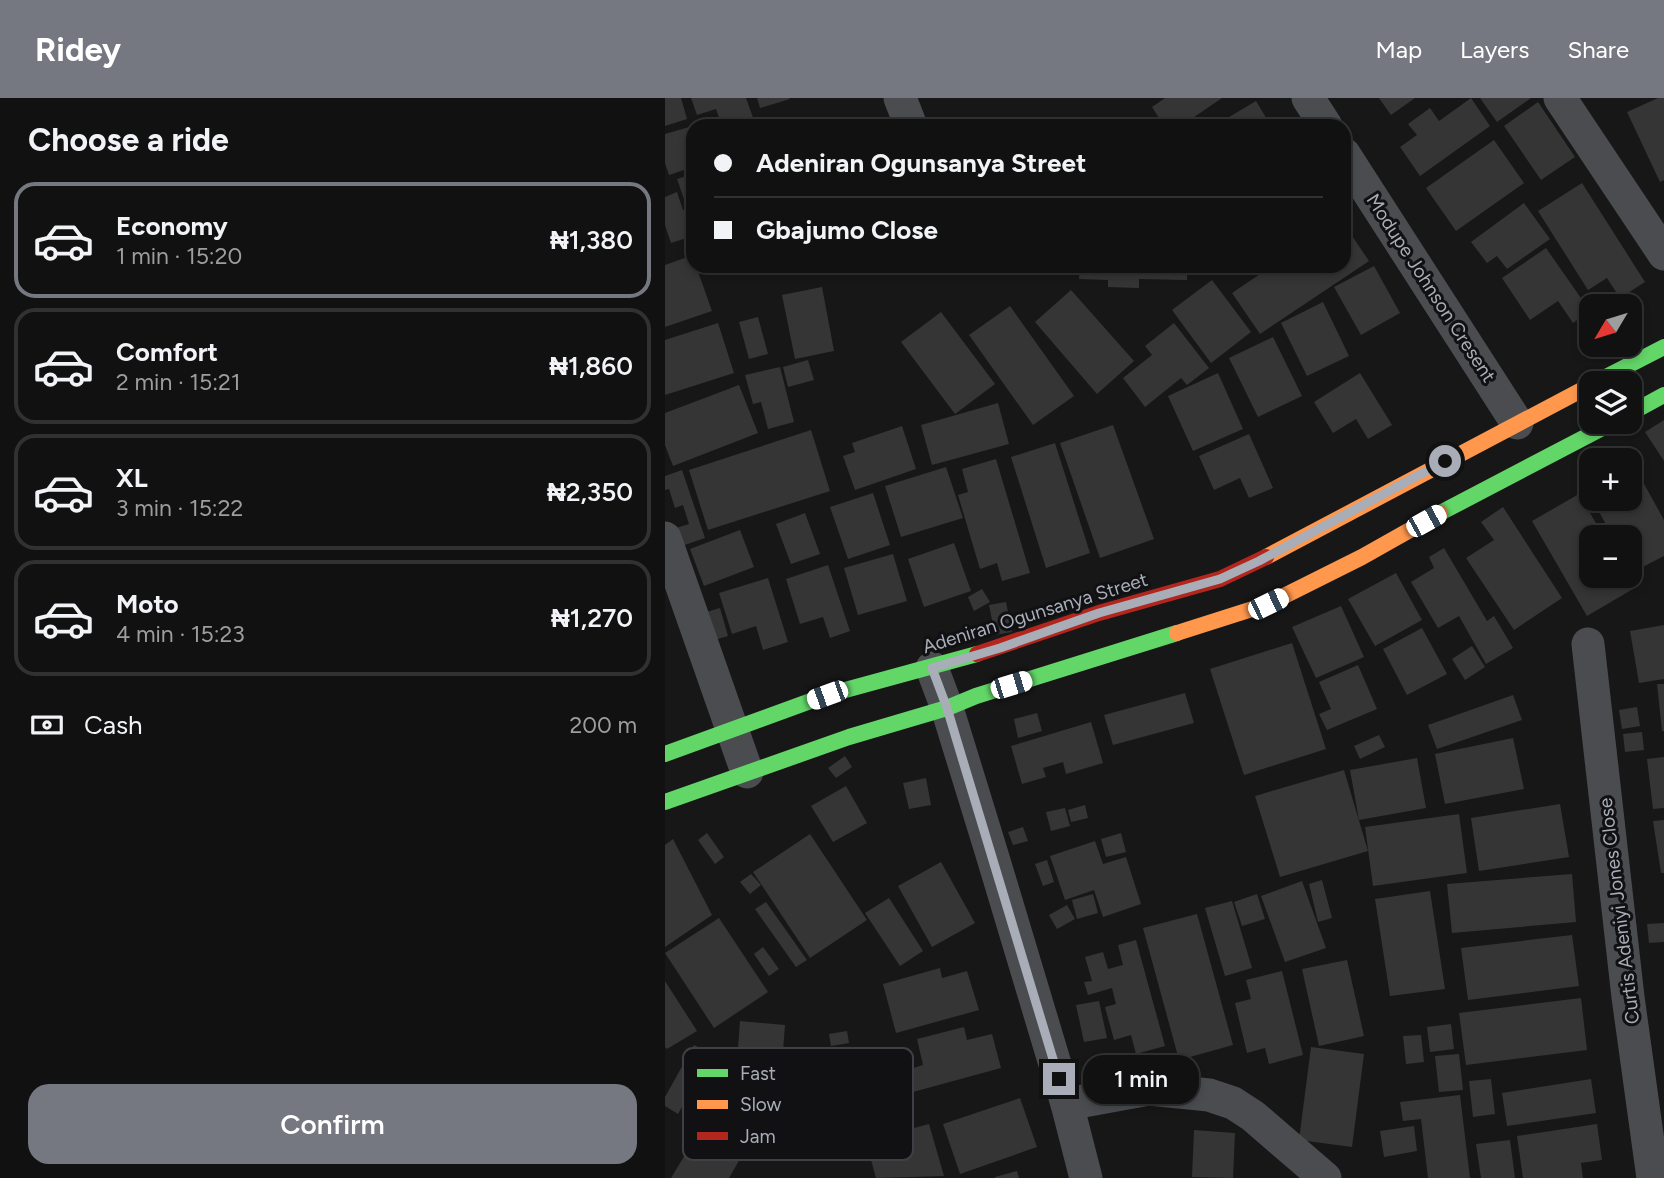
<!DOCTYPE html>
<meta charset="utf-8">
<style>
body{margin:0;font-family:Figtree,sans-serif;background:#1e1f1f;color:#f1f3f6;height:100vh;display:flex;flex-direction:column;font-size:26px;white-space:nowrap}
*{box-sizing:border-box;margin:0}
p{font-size:23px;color:#9c9d9f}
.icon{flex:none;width:38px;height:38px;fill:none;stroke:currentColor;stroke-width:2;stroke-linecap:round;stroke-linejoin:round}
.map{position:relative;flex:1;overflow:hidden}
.sheet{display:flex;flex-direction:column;background:#111;width:665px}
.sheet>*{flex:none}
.banner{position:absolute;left:21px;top:21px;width:665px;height:154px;border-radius:21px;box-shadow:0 4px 10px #0003,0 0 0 2px #303131;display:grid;align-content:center;height:154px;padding:0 28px;background:#111}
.needle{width:46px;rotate:232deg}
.fabs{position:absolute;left:914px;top:196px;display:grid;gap:14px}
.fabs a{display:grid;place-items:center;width:63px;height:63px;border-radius:14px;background:#111;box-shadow:0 4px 10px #0003,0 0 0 2px #303131;font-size:35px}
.end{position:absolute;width:32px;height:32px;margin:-16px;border:9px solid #a8adb8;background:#111;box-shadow:0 0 0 4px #111}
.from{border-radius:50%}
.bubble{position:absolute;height:49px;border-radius:21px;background:#111;box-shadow:0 4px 10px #0003,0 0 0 2px #303131;font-size:23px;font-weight:600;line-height:49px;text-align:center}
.car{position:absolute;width:21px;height:42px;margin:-21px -10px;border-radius:9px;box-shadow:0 0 5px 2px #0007;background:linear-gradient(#fff 24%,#345 0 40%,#fff 0 76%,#345 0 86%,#fff 0)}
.banner b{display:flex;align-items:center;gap:24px;height:66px;font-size:26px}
.banner b+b{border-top:2px solid #303131}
.banner i{width:18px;height:18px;background:#f1f3f6}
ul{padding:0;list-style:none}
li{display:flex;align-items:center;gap:21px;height:116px;margin:0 14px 10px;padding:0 14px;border:4px solid #303131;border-radius:21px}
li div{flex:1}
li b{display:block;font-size:26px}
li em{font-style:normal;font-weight:600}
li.selected{border-color:#757880}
li>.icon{width:63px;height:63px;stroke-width:1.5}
h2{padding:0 28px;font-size:32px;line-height:84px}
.pay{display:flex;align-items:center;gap:18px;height:77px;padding:0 28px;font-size:26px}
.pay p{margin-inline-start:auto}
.cta{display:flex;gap:14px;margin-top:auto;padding:14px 28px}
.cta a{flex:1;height:80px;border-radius:21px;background:#757880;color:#fff;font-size:28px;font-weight:600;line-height:80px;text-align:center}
header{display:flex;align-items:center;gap:42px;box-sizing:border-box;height:98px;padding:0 35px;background:#757880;color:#fff}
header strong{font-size:33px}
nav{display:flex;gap:38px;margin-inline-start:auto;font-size:24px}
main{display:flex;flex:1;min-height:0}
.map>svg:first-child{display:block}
.building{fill:#353536}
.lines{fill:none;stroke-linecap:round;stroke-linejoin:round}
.street{stroke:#4b4c50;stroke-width:33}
.fast{stroke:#63d668;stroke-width:16}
.slow{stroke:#ff974d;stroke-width:16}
.jam{stroke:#b3261e;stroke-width:16}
.route{stroke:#a8adb8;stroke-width:9}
.labels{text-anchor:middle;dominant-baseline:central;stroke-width:6;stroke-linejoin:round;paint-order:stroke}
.street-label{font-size:19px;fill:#a8adb8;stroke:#111113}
.key{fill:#111113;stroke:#3e4045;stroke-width:2}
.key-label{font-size:19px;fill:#a8adb8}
</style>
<header>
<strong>Ridey</strong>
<nav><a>Map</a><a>Layers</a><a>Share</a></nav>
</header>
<main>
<section class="sheet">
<h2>Choose a ride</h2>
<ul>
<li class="selected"><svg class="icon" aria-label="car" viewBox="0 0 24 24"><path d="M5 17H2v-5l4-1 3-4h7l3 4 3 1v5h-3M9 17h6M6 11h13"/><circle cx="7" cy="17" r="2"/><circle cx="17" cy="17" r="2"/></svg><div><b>Economy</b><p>1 min · 15:20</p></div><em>₦1,380</em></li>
<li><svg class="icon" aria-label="car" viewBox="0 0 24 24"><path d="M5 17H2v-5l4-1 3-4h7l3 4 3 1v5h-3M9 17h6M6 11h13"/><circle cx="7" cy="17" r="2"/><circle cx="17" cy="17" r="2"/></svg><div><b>Comfort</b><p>2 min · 15:21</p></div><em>₦1,860</em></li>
<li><svg class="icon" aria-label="car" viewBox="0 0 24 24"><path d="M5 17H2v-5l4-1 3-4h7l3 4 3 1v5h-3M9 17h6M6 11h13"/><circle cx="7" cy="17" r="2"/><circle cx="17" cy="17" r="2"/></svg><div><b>XL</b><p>3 min · 15:22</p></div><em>₦2,350</em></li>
<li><svg class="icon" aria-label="car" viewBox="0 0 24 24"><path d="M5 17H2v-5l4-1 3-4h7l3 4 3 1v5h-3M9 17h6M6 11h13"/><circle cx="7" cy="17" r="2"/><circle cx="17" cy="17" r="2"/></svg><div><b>Moto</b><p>4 min · 15:23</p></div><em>₦1,270</em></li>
</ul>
<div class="pay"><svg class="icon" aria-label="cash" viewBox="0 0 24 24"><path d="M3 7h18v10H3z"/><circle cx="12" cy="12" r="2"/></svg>Cash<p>200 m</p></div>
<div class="cta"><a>Confirm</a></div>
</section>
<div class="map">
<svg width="999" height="1080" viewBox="0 0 999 1080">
<rect width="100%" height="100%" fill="#171717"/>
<g class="building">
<path d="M0,0H16L22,21L0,28Z"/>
<path d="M26,0H81L91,28H57L51,11L32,17Z"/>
<path d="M92,0H124L125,1L95,10Z"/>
<path d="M500,0H557L516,28H499L487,9Z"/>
<path d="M714,0H750L726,17Z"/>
<path d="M806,0L825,28L755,78L735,49L752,37L743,26L765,10L774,23Z"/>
<path d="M815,0H866L832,24Z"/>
<path d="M993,0H999V82L995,84L962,14Z"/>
<path d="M591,3L606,28H549Z"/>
<path d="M873,4L910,59L876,82L839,28Z"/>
<path d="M28,28V69L4,77L0,65V36Z"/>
<path d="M829,42L859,85L791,133L761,90Z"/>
<path d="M28,76V105L21,107L12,81Z"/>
<path d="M917,85L980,184L955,200L942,180L923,192L873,113Z"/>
<path d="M12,94L18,112L28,108V138L6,145L0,127V99Z"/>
<path d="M859,105L885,141L842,171L832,158L822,165L806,144Z"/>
<path d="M679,126L704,163L595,236L567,195L607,168H679Z"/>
<path d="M881,150L925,213L908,225L893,203L865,222L837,180Z"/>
<path d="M28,157V168H31L47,213L0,229V167Z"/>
<path d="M132,168H153L135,176Z"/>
<path d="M415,168H522V182L474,181V190L443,189V182L414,181Z"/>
<path d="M709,168L735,215L696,237L669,189Z"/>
<path d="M547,182L586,234L546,265L507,212Z"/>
<path d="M157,189L169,253L130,261L117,197Z"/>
<path d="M406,192L469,263L432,296L370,224Z"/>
<path d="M658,204L684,258L642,278L616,225Z"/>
<path d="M345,208L409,298L368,327L304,237Z"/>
<path d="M276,214L330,286L290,316L236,244Z"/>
<path d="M93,219L103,256L84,261L74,224Z"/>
<path d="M53,225L69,275L0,297V242Z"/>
<path d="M509,225L544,270L522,287L516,280L480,309L458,280L487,257L480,248Z"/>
<path d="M608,239L637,298L593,319L564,260Z"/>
<path d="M143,262L149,282L123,289L118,269Z"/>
<path d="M115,269L129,324L103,331L96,304L88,306L80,277Z"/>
<path d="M553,275L578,331L528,353L503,298Z"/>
<path d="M695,275L727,327L703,341L691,321L668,335L649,304Z"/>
<path d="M74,287L93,335L8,368L0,347V315Z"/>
<path d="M333,305L344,346L267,367L256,327Z"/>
<path d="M999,322V363L980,334Z"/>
<path d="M448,327L489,441L435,460L395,345Z"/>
<path d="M237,328L251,371L190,392L178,358L190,354L187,345Z"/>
<path d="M146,332L165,393L43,432L24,372Z"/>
<path d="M584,336L608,390L584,400L575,380L549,392L534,358Z"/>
<path d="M390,345L425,455L381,470L346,359Z"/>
<path d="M958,348L999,422V458L968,474L964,467V439H948L927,401H964V362H932Z"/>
<path d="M331,361L365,475L337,483L332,465L315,471L293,397L303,394L297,371Z"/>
<path d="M926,366V398L912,374Z"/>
<path d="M281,369L298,420L236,439L220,388Z"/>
<path d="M17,372L40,440L14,449L8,431L24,426L18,407L10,410L4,391L0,392V378Z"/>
<path d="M208,395L225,447L183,461L165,409Z"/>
<path d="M914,396L939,439H926V478H961L968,491L922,518L867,423Z"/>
<path d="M838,409L897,500L849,532L801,460L829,442L816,424Z"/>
<path d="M140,415L155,456L126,466L111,426Z"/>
<path d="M75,432L89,469L39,488L25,451Z"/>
<path d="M289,445L306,493L259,509L243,461Z"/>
<path d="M779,450L822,523L829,518L848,550L821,566L794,518L773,530L746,484L769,470L764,459Z"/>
<path d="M228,456L242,503L193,517L179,470Z"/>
<path d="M163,467L185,533L165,540L158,519L135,526L121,481Z"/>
<path d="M731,475L757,522L710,548L683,501Z"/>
<path d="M103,480L123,544L98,552L91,528L67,536L54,495Z"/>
<path d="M317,491L325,504L309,513L303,499Z"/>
<path d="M341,504L347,534L330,537L324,507Z"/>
<path d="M676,508L699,559L651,580L627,529Z"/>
<path d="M55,510L63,538L46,543L38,515Z"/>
<path d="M999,527V581L974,585L965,533Z"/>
<path d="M757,530L782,576L742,597L718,551Z"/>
<path d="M627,545L661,651L579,677L545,571Z"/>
<path d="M807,548L820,569L800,582L787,561Z"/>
<path d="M693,567L712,611L662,632L654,616L666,611L654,584Z"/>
<path d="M992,586H999V633H997Z"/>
<path d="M520,595L529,625L448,647L439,617Z"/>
<path d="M848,597L857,622L772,651L763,627Z"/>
<path d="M972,609L975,628L957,631L954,612Z"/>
<path d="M372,615L377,633L353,640L349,621Z"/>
<path d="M426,624L438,665L401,676L398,664L378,670L381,679L357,686L346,648Z"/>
<path d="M977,634L979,652L960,654L958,636Z"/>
<path d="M714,637L720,649L695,661L689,648Z"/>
<path d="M848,640L859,691L780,706L770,656Z"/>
<path d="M180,658L187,669L171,680L163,670Z"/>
<path d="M999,659V710L988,711L982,661Z"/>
<path d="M752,660L761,710L694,722L685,672Z"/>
<path d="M679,672L703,753L615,779L590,698Z"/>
<path d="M261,680L266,707L244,711L238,685Z"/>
<path d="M181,688L202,725L168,744L146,708Z"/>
<path d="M895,706L904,759L814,773L806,720Z"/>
<path d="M420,707L423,720L406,724L403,712Z"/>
<path d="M400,710L405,728L386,733L381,714Z"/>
<path d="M794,716L802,775L708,788L700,729Z"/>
<path d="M999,722V775H996L988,723Z"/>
<path d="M358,729L363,743L348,747L343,734Z"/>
<path d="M42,735L59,759L50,766L33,742Z"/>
<path d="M456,735L461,754L441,759L436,741Z"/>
<path d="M145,736L202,822L145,860L88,774Z"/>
<path d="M8,741L47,817L0,849V747Z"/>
<path d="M430,743L438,766L461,759L476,806L438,819L429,792L400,802L385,758Z"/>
<path d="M382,762L389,784L378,788L370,766Z"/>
<path d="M276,764L310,825L267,849L233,788Z"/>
<path d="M86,776L96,787L85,796L75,784Z"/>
<path d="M907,776L911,824L787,835L782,786Z"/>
<path d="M657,782L667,820L653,824L644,786Z"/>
<path d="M637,783L661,850L620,864L596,798Z"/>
<path d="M765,793L780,891L725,898L710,801Z"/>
<path d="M428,796L433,815L412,821L407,802Z"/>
<path d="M592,796L600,821L577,828L569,804Z"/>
<path d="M224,800L258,853L235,868L200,815Z"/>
<path d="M567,803L587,870L560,878L540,810Z"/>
<path d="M101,804L142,862L131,869L90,811Z"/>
<path d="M402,807L410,821L392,831L384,817Z"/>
<path d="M532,816L568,947L514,962L478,830Z"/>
<path d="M54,820L103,894L49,930L0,855Z"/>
<path d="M999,825V844L984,845L982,826Z"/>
<path d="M907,837L914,888L803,902L796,850Z"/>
<path d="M471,842L500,948L471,956L466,937L449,942L440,909L451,906L447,890L423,897L419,884L427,883L420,859L438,854L443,871L458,867L453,847Z"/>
<path d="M98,849L114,871L104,878L89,856Z"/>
<path d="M682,862L699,938L654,948L637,871Z"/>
<path d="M275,870L277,880L302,873L314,912L231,935L218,886Z"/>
<path d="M617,873L638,957L604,966L600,950L582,955L570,905L586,901L581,882Z"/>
<path d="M0,883L32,933L2,951L0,949Z"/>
<path d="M916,900L922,952L801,967L794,915Z"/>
<path d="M434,903L442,940L419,944L411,907Z"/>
<path d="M75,923L120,927L117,967L72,964Z"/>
<path d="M786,926L789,951L765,954L762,929Z"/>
<path d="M299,929L302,942L327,936L336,970L248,994L242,972L258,967L252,941Z"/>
<path d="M182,933L184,945L166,948L164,936Z"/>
<path d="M756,937L759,964L741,966L738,938Z"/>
<path d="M29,947L47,956L13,1016L0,1008V999Z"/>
<path d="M646,949L699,956L687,1049L634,1042Z"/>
<path d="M794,956L798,992L774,994L770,958Z"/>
<path d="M826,981L830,1016L808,1019L804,983Z"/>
<path d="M926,981L931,1015L842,1028L837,995Z"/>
<path d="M795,997L805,1080H763L756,1021L738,1023L735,1004Z"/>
<path d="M355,1000L372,1049L295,1076L278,1026Z"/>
<path d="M264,1026L279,1078L211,1080L201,1043Z"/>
<path d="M932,1026L937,1062L916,1065L918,1080H858L852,1038Z"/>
<path d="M749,1028L752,1053L719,1059L715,1033Z"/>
<path d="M41,1032L79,1054L64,1080H6L26,1047L31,1050Z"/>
<path d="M529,1032L570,1035L568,1080L527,1079Z"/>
<path d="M845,1042L850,1080H816L811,1046Z"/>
<path d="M352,1073L354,1080H330V1079Z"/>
</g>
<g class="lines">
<g class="street">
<path d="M235,0L246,28"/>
<path d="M643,0L661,28"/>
<path d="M895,0L999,156"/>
<path d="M679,56L852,325"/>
<path d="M0,440L82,674"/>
<path d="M923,546L963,899L988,1080"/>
<path d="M267,570L282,610L326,753L402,1006L421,1080"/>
<path d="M402,1006L484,991L544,997L568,1005L588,1018L660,1080"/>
</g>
<g class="fast">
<path d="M929,285L999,249"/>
<path d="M964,316L999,297"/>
<path d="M775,415L949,324"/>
<path d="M0,656L162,597L312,556"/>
<path d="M0,704L184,639L282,610L311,598L512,535"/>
</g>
<g class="slow">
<path d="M601,459L926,287"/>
<path d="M512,535L603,506L697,459L775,415"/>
</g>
<path class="jam" d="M312,556L434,515L555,481L601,459"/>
</g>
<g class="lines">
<path class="route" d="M394,981L282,610L267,570L335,550L434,515L555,481L594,463L780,363"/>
</g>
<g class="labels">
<g class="street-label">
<text transform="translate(766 190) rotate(57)">Modupe Johnson Cresent</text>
<text transform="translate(370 515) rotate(-17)">Adeniran Ogunsanya Street</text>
<text transform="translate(954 813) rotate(-97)">Curtis Adeniyi Jones Close</text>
</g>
</g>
<rect x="18" y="950" width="230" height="112" rx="10" class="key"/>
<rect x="32" y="971" width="31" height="8" fill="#63d668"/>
<rect x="32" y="1002" width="31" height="9" fill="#ff974d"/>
<rect x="32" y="1034" width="31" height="8" fill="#b3261e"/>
<g class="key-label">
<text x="75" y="982">Fast</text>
<text x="75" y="1013">Slow</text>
<text x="75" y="1045">Jam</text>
</g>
</svg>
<div class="fabs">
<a><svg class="needle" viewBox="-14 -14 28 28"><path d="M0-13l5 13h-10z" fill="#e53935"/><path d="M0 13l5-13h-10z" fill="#9c9d9f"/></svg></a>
<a><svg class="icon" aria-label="layers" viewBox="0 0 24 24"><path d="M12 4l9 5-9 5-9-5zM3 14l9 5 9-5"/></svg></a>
<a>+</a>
<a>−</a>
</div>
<i class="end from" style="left:780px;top:363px"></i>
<i class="end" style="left:394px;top:981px"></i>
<div class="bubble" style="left:418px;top:957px;width:116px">1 min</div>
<i class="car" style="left:761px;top:423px;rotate:61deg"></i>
<i class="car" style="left:603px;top:506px;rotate:64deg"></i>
<i class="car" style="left:346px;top:587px;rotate:73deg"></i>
<i class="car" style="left:162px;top:597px;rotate:250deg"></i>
<div class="banner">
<b><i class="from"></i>Adeniran Ogunsanya Street</b>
<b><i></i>Gbajumo Close</b>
</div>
</div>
</main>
